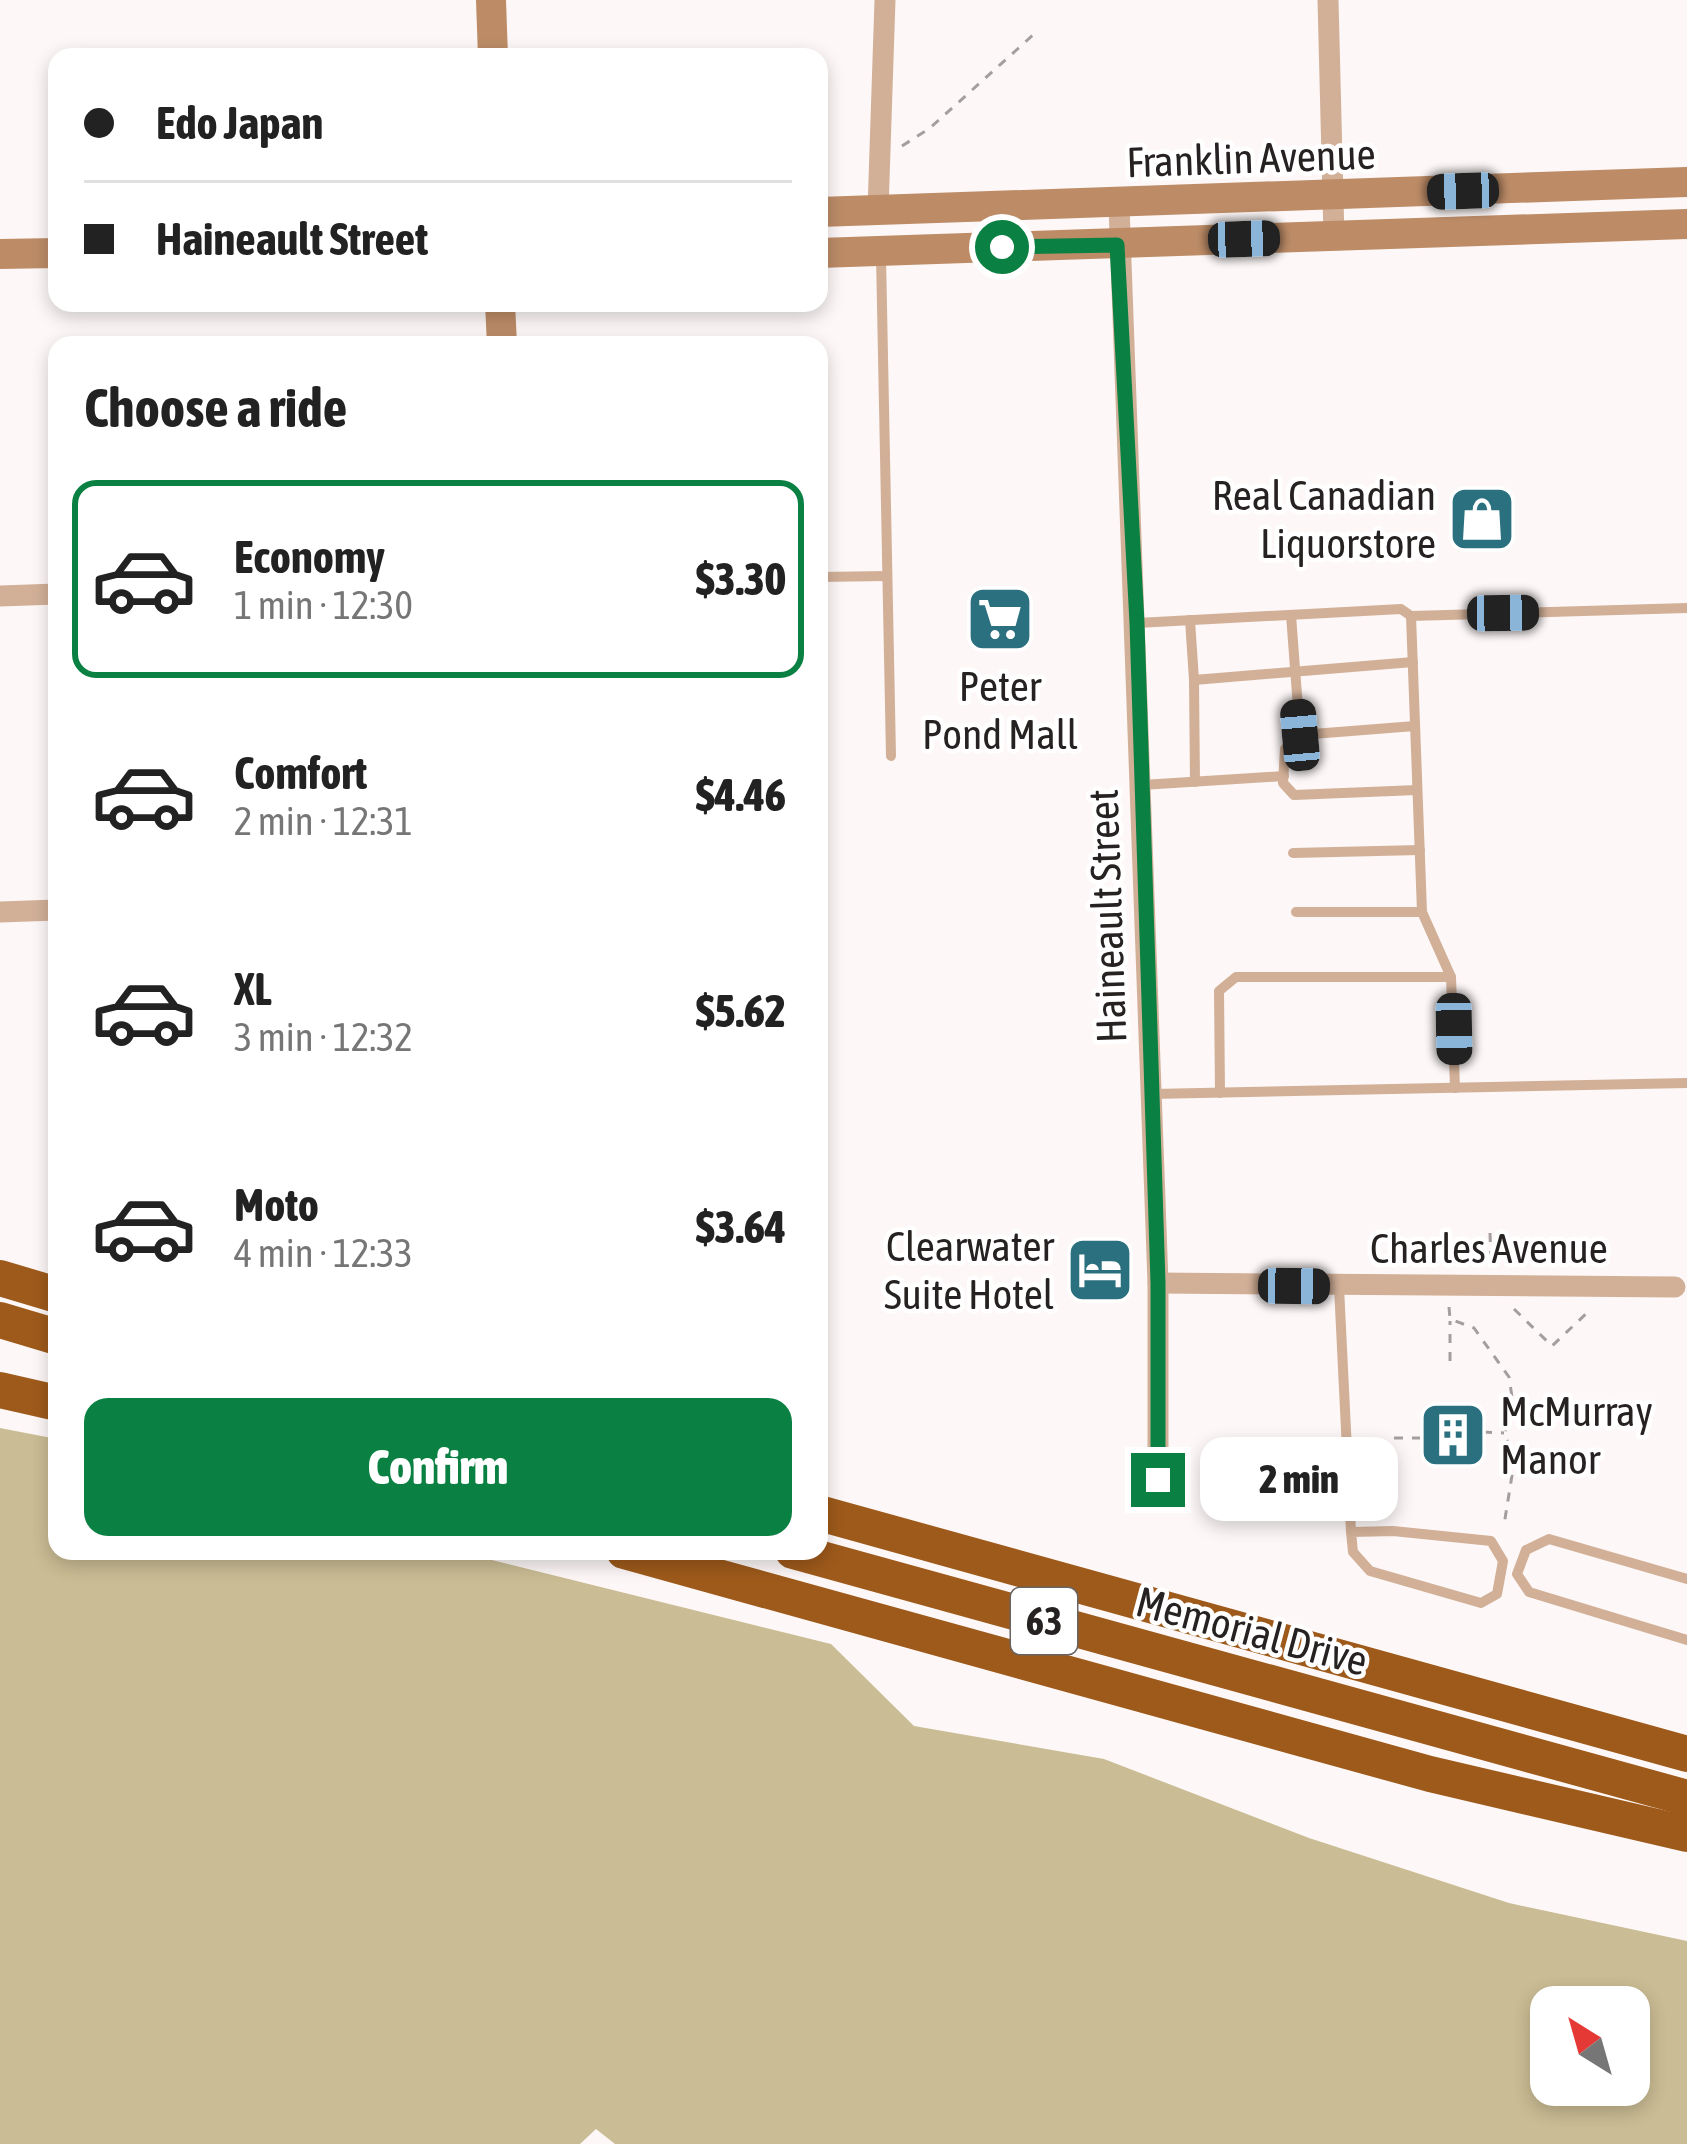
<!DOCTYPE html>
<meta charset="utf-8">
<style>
body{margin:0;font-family:"Asap Condensed",sans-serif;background:#f6f6f6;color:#222;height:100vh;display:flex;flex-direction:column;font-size:45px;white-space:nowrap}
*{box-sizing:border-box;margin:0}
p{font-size:39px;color:#767676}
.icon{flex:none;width:66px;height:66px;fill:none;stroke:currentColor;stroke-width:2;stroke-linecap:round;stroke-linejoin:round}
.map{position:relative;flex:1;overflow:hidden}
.sheet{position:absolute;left:48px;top:336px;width:780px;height:1224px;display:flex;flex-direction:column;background:#fff;border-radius:24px;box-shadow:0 6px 18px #0003}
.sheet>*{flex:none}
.top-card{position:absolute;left:48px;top:48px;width:780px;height:264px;border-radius:24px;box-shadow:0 6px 18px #0003;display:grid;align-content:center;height:264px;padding:0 36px;background:#fff}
.needle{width:78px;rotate:323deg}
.controls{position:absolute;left:1530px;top:1986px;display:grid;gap:24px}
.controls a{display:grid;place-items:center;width:120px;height:120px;border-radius:24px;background:#fff;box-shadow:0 6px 18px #0003;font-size:60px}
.end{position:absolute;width:54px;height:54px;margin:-27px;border:15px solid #0b8043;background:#fff;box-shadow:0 0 0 6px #fff}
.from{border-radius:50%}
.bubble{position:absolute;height:84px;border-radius:24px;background:#fff;box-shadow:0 6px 18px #0003;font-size:39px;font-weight:800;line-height:84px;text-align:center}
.car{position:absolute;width:36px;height:72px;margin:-36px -18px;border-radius:15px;box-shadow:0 0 9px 3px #0007;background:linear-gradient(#222 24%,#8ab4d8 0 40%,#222 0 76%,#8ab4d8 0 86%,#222 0)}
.top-card b{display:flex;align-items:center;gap:42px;height:114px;font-size:45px}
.top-card b+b{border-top:3px solid #e0e0e0}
.top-card i{width:30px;height:30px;background:#222}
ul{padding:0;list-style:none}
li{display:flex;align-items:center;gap:36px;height:198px;margin:0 24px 18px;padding:0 12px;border:6px solid transparent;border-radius:24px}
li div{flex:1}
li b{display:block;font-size:45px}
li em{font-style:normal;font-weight:800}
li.selected{border-color:#0b8043}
li>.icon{width:108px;height:108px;stroke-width:1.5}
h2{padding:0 36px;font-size:54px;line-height:144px}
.action{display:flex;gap:24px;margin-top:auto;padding:24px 36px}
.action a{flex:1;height:138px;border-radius:24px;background:#0b8043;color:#fff;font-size:48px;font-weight:800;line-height:138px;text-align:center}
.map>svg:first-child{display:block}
.forest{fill:#cabc94;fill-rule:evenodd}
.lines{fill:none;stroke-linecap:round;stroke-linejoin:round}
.path{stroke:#a49f9e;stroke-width:3;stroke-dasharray:9 9;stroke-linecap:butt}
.lane{stroke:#d2b098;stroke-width:10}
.street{stroke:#d2b098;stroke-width:21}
.secondary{stroke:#bd8c67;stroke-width:30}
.highway{stroke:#9e5a1b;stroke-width:36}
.route{stroke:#0b8043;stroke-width:15}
.labels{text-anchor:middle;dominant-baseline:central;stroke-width:9;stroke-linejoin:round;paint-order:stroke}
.shield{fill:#fff;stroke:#686464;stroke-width:3}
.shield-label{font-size:39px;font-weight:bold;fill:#272222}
.street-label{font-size:42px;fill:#272222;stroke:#fff}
.poi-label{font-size:42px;fill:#272222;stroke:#fff;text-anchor:end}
</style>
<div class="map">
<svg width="1687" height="2144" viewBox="0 0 1687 2144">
<rect width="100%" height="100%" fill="#fdf8f7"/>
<path class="forest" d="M0,1428L57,1439V1551H456L831,1644L914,1726L1104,1759L1309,1838L1509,1903L1687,1941V2144H615L596,2129L580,2144H0ZM1551,2007H1629V2085H1551Z"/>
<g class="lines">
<g class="path">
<path d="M902,146L930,128L1033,35"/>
<path d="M1490,1233L1491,1261"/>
<path d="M1449,1307L1450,1319L1474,1328L1509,1377L1512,1397L1505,1433L1514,1463L1504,1525"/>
<path d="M1514,1309L1552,1346L1590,1310"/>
<path d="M1450,1361V1321"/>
<path d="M1483,1432L1504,1433"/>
<path d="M1394,1438H1420"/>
</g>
<g class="lane">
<path d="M881,256L891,756"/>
<path d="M819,577L887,576"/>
<path d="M1291,615L1300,735"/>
<path d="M1411,616L1422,912"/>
<path d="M1190,620L1194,680L1413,662"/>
<path d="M1137,623L1401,609L1411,616L1687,608"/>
<path d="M1194,680L1195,782"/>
<path d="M1415,726L1300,735L1285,749L1283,783L1294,795L1417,790"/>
<path d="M1142,785L1284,776"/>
<path d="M1293,853L1420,850"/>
<path d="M1296,912H1422L1451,977"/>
<path d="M1220,1093L1219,991L1236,977H1451L1455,1088"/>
<path d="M1152,1094L1687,1083"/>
<path d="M1339,1287L1351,1532L1353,1552L1370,1571L1481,1603L1497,1594L1503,1561L1491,1541L1393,1531L1351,1532"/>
<path d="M1687,1579L1549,1539L1526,1550L1517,1574L1529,1592L1687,1640"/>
</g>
<g class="street">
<path d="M1328,0L1334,237"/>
<path d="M1119,206L1158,1283V1480"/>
<path d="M878,210L885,0"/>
<path d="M0,596L57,594"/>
<path d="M0,912L57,910"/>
<path d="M1158,1283L1675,1287"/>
</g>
<g class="secondary">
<path d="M491,0L493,57"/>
<path d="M819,212L1687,182"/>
<path d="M819,253L1687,224"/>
<path d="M0,254L57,253"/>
<path d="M500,303L502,345"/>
</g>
<g class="highway">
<path d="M0,1278L57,1295"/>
<path d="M0,1320L57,1337"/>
<path d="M0,1390L57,1403"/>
<path d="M819,1513L1687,1754"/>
<path d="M624,1551L1430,1774L1687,1834"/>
<path d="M793,1551L1687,1798"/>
</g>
</g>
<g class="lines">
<path class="route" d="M1002,247L1117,245L1137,623L1158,1283V1480"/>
</g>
<defs>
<symbol id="shop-square" viewBox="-11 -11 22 22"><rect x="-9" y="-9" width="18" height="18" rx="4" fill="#2b707f" stroke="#fff"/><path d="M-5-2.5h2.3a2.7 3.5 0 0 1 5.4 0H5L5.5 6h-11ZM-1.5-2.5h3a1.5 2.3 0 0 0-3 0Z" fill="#fff"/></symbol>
<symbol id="supermarket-square" viewBox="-11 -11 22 22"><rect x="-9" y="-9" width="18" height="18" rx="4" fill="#2b707f" stroke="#fff"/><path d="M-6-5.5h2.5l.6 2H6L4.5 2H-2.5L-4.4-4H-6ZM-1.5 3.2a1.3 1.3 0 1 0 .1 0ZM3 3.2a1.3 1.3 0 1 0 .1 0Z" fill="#fff"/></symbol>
<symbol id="hotel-square" viewBox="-11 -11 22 22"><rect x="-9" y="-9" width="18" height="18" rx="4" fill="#2b707f" stroke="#fff"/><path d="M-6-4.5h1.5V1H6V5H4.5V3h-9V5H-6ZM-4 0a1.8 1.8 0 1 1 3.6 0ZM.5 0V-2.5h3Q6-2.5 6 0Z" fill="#fff"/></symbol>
<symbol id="building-square" viewBox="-11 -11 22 22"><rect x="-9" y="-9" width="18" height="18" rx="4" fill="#2b707f" stroke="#fff"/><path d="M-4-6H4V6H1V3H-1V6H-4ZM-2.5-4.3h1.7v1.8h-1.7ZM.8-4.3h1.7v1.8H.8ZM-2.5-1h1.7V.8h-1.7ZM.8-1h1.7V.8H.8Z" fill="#fff"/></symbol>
</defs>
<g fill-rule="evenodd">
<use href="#shop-square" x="1444" y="481" width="76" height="76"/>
<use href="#supermarket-square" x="962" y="581" width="76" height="76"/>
<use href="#hotel-square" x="1062" y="1232" width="76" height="76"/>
<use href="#building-square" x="1415" y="1397" width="76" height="76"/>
</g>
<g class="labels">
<rect class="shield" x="1011" y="1588" width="66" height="66" rx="9"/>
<g class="shield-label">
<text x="1044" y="1621">63</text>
</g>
<g class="street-label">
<text transform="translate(1251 158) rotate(-2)">Franklin Avenue</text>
<text transform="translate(1107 916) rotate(-92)">Haineault Street</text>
<text x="1489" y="1248">Charles Avenue</text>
<text transform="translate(1252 1631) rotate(15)">Memorial Drive</text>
</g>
<g class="poi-label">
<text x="1436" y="495">Real Canadian<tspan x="1436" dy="48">Liquorstore</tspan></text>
<text x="1000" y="686" text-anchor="middle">Peter<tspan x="1000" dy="48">Pond Mall</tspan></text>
<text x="1054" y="1246">Clearwater<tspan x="1054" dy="48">Suite Hotel</tspan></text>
<text x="1500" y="1411" text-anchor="start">McMurray<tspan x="1500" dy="48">Manor</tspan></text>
</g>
</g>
</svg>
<div class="controls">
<a><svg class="needle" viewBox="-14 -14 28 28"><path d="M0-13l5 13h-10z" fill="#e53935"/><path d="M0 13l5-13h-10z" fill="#767676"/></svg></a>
</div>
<i class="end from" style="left:1002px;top:247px"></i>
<i class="end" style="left:1158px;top:1480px"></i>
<div class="bubble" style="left:1200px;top:1437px;width:198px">2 min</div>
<i class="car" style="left:1463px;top:191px;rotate:268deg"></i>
<i class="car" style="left:1244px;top:239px;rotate:88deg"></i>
<i class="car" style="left:1503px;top:613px;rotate:89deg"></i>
<i class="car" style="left:1300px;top:735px;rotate:355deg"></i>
<i class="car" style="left:1454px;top:1029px;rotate:179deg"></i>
<i class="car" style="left:1294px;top:1286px;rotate:91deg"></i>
<div class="top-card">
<b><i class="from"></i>Edo Japan</b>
<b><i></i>Haineault Street</b>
</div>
<section class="sheet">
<h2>Choose a ride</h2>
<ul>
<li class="selected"><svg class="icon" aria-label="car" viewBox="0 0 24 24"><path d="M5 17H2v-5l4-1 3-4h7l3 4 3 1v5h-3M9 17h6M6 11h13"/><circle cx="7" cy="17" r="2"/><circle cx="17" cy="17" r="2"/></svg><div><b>Economy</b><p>1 min · 12:30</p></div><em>$3.30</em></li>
<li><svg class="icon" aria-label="car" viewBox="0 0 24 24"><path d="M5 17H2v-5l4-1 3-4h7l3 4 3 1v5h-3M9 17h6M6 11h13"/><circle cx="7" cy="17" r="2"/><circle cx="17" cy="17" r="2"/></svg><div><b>Comfort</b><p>2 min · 12:31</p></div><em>$4.46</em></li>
<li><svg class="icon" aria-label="car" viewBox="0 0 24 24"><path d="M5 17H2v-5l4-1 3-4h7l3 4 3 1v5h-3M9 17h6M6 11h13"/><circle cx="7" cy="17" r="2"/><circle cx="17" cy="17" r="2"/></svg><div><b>XL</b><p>3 min · 12:32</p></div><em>$5.62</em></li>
<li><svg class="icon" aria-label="car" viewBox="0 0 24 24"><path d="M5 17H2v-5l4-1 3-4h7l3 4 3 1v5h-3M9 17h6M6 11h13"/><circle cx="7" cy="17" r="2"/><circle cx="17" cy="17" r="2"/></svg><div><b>Moto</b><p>4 min · 12:33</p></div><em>$3.64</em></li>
</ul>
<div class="action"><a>Confirm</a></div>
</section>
</div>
